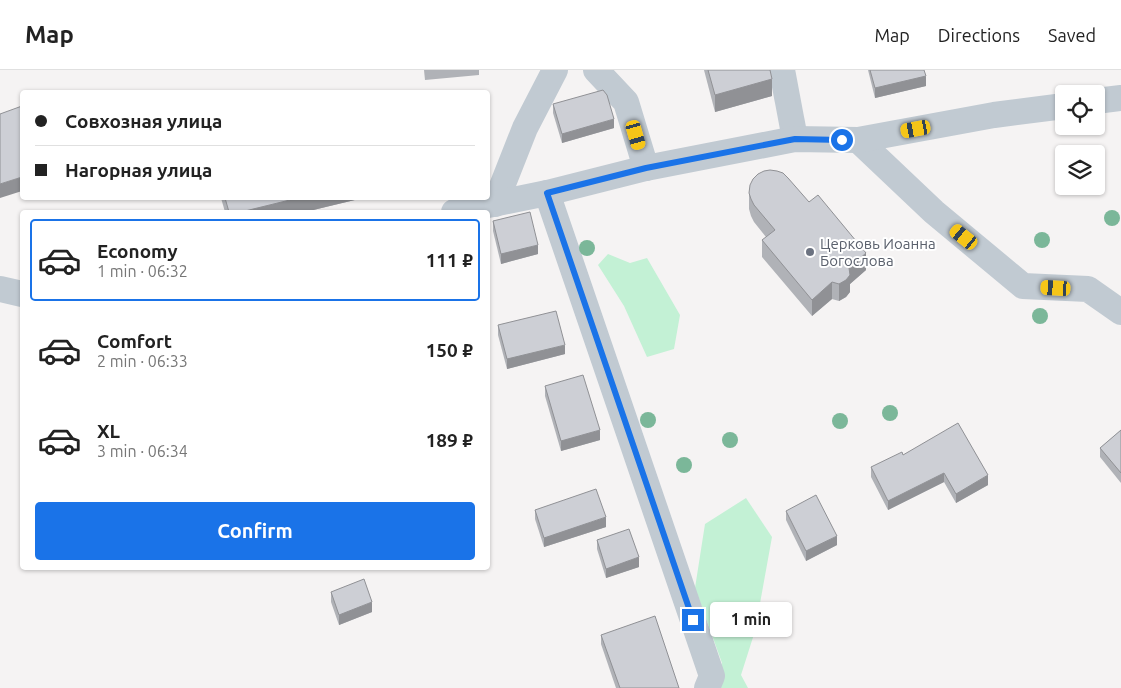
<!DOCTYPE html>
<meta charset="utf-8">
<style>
body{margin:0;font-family:Ubuntu,sans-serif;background:#f2f2f2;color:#222;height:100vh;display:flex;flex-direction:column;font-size:19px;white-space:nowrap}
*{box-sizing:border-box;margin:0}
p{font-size:16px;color:#767676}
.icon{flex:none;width:28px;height:28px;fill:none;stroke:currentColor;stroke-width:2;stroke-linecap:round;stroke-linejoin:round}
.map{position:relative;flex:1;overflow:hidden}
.details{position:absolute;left:20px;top:140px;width:470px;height:360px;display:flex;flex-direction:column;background:#fff;border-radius:5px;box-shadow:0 1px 4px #0004}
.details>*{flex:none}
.guide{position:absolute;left:20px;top:20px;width:470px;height:110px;border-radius:5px;box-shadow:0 1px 4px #0004;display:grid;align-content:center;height:110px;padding:0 15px;background:#fff}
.buttons{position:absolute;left:1055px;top:15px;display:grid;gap:10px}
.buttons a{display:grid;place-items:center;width:50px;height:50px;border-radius:5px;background:#fff;box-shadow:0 1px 4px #0004;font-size:25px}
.end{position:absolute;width:22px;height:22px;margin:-11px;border:6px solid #1a73e8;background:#fff;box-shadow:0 0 0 2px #fff}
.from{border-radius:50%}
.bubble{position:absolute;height:35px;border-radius:5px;background:#fff;box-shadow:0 1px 4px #0004;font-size:16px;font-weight:700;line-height:35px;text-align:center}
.car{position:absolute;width:15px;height:30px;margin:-15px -8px;border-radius:6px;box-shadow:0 0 4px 1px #0007;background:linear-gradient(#f5c518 24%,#345 0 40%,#f5c518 0 76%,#345 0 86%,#f5c518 0)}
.guide b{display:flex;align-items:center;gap:18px;height:48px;font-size:19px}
.guide b+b{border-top:1px solid #e0e0e0}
.guide i{width:12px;height:12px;background:#222}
ul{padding:9px 0 0;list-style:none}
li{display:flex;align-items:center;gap:15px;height:82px;margin:0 10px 8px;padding:0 5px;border:2px solid transparent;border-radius:5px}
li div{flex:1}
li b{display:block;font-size:19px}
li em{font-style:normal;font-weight:700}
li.active{border-color:#1a73e8}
li>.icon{width:45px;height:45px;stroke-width:1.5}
.action{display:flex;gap:10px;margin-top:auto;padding:10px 15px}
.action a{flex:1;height:58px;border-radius:5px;background:#1a73e8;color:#fff;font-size:20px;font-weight:700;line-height:58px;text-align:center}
header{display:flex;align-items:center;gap:30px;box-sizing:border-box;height:70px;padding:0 25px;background:#fff;border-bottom:1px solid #e0e0e0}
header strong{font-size:24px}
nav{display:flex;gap:28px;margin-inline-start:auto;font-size:18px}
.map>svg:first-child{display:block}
.green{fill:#c3f1d5}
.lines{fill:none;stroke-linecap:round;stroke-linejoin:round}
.minor{stroke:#c1cad2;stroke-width:26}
.tree{fill:#7bb799}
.wall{fill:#b0b2b7}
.shaded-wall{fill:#909195}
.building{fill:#cdcfd5;stroke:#909195}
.route{stroke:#1a73e8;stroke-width:6}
.worship-dot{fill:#6b7280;stroke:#fff;stroke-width:2}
.labels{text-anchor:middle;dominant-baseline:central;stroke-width:4;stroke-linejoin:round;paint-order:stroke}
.worship-label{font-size:15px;fill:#5b616d;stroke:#fff;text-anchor:start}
</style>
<header>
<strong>Map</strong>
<nav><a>Map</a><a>Directions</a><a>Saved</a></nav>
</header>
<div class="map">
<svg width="1121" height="618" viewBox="0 0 1121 618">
<rect width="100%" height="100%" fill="#f5f3f3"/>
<g class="green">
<path d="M608,184L630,193L647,188L680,245L674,279L647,287L624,236L598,195Z"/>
<path d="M746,428L772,467L755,561L741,605L748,618H713L722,593L695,518L705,454Z"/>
</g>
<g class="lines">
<g class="minor">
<path d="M596,0L626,32L646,98"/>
<path d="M782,0L795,69"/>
<path d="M1096,31L1121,28"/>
<path d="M858,70L934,142L1023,216L1088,219L1121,242"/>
<path d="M547,123L712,606L707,618"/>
<path d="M495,134L525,58L555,0"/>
<path d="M454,142L547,123L646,98L795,69L858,70L994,45L1064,36"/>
<path d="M0,219L22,224"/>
</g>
</g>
<g class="tree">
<circle cx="1112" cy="148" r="8"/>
<circle cx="1042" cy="170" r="8"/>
<circle cx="587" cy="178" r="8"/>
<circle cx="1040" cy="246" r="8"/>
<circle cx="890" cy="343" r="8"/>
<circle cx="648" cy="350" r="8"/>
<circle cx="840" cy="351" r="8"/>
<circle cx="730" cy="370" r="8"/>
<circle cx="684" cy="395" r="8"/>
</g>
<g class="wall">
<path d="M424,0H479V5L425,10Z"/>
<path d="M704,0H770L772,26L715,42Z"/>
<path d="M868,0H924L926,16L875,28Z"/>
<path d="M553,34L614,58L562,73L553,43Z"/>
<path d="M749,123L866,200L850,214V222L846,227L839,231L832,229L812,246L762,187V170L766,167L754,152L751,146L749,139Z"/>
<path d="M221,128H363L305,142H225Z"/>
<path d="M493,151L538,184L501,194L493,161Z"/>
<path d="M498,255L565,284L507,299L498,265Z"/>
<path d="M545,316L600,370L561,381L545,326Z"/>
<path d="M1121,360V413L1100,387V378Z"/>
<path d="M903,385L988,415L956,433L944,412L888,440L871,407V397Z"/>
<path d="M535,440L606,457L544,477L535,449Z"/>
<path d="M786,441L837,475L806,491L786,450Z"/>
<path d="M597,470L639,497L606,508L597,479Z"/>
<path d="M331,522L372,542L339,555L331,532Z"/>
<path d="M601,565L679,618H616L601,574Z"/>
</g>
<g class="shaded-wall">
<path d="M926,6V16L875,28V18Z"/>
<path d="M772,9V26L715,42V25Z"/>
<path d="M614,49V58L562,73V64Z"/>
<path d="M22,107V121L0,128V114Z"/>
<path d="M298,128H363L305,142H241Z"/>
<path d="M538,175V184L501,194V184Z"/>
<path d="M866,183V200L850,214V222L846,227L839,231V214L849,198Z"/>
<path d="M832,212V229L812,246V230Z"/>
<path d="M565,275V284L507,299V289Z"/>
<path d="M600,360V370L561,381V371Z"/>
<path d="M944,403V412L888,440V431Z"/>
<path d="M988,405V415L956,433V424Z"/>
<path d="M606,447V457L544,477V468Z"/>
<path d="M837,466V475L806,491V481Z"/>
<path d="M639,487V497L606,508V499Z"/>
<path d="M372,532V542L339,555V545Z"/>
</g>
<g class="building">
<path d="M708,0H770L772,9L715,25Z"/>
<path d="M870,0H924L926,6L875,18Z"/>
<path d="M603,20L607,25L614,49L562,64L553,34Z"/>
<path d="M22,36V107L0,114V44Z"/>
<path d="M770,100L777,101L783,103L788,108L809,132L818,125L866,183L849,198L850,205L846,210L839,214L832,212L812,230L762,170L775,160L754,135L751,129L749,123L750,115L753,109L758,104L764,101Z"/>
<path d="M225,128H298L241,142H229Z"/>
<path d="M530,142L538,175L501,184L493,151Z"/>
<path d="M556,241L565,275L507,289L498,255Z"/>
<path d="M583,305L600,360L561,371L545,316Z"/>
<path d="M958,353L988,405L956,424L944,403L888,431L871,397L902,382L903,385Z"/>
<path d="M1121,360V403L1100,378Z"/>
<path d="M596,419L606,447L544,468L535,440Z"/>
<path d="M816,425L837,466L806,481L786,441Z"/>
<path d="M629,459L639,487L606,499L597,470Z"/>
<path d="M364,509L372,532L339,545L331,522Z"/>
<path d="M655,546L679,618H620L601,565Z"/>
</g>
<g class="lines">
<path class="route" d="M693,550L547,123L646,98L795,69L842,70"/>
</g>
<circle class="worship-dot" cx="810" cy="182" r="5"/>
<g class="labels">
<g class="worship-label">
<text x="820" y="173">Церковь Иоанна<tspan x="820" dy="17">Богослова</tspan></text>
</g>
</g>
</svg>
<div class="buttons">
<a><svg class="icon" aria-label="locate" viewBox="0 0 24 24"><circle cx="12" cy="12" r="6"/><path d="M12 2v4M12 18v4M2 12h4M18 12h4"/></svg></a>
<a><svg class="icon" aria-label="layers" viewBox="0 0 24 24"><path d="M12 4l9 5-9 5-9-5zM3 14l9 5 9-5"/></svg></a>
</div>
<i class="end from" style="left:842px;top:70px"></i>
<i class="end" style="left:693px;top:550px"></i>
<div class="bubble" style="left:710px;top:532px;width:82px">1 min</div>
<i class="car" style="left:916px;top:59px;rotate:260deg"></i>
<i class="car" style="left:636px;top:65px;rotate:164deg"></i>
<i class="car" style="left:964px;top:167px;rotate:309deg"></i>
<i class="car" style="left:1056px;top:218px;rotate:273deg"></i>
<div class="guide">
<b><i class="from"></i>Совхозная улица</b>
<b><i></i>Нагорная улица</b>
</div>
<section class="details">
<ul>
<li class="active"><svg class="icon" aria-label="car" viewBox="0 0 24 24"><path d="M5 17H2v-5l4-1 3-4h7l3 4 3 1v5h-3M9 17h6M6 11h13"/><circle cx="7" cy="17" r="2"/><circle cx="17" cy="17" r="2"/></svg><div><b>Economy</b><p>1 min · 06:32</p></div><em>111 ₽</em></li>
<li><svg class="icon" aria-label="car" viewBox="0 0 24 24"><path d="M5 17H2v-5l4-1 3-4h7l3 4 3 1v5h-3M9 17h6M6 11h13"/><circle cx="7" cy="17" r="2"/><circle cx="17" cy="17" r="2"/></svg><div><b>Comfort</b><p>2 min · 06:33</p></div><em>150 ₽</em></li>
<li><svg class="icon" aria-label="car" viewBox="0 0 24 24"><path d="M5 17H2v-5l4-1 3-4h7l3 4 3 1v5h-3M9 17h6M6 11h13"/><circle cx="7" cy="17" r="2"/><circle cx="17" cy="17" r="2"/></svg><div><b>XL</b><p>3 min · 06:34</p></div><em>189 ₽</em></li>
</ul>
<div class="action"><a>Confirm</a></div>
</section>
</div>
